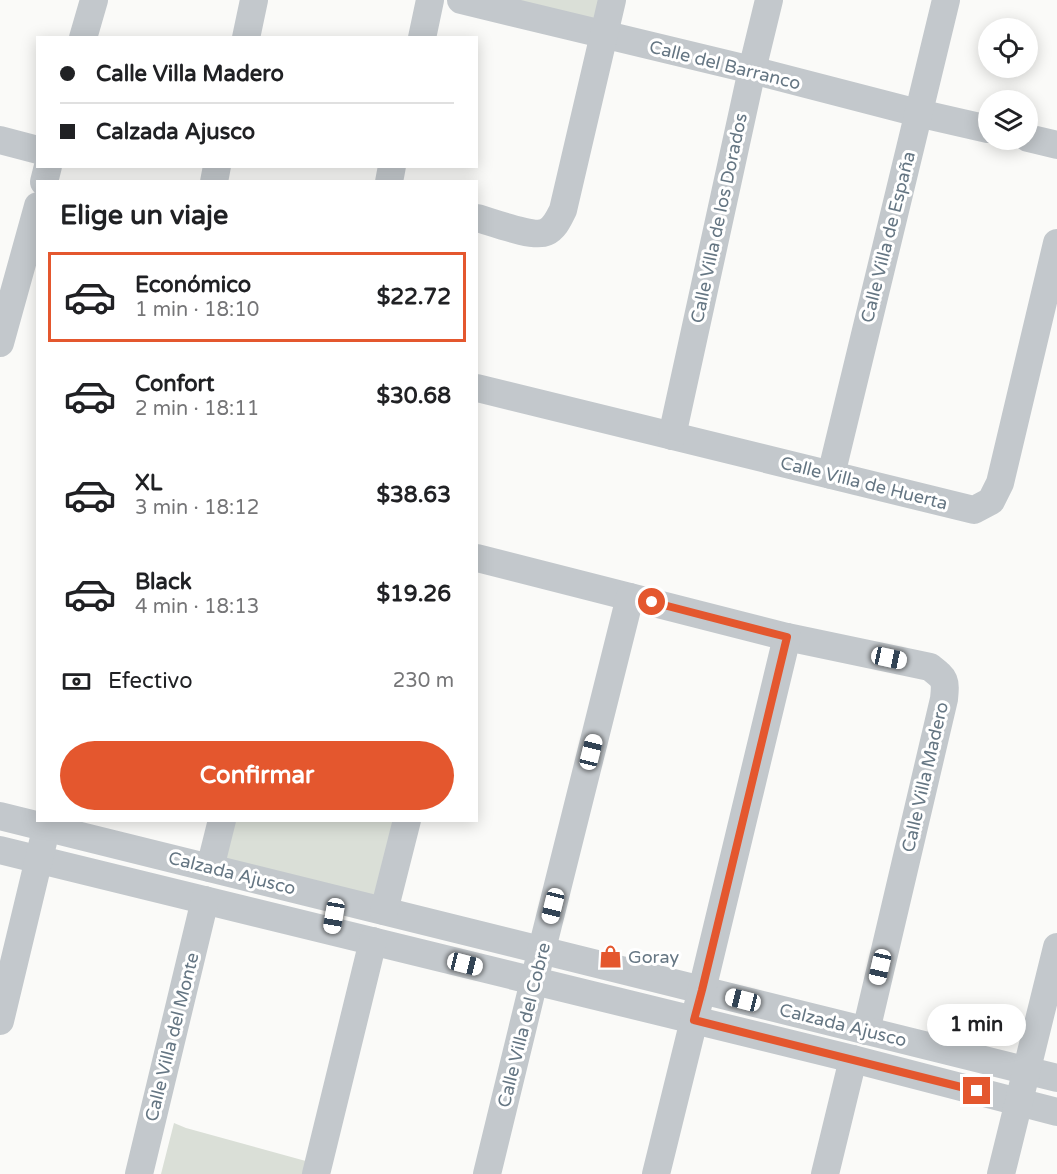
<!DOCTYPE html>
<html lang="es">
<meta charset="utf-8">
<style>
body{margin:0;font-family:"Varela Round",sans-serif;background:#f2f2f2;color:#202124;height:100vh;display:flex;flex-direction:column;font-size:22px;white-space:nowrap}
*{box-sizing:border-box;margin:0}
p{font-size:20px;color:#757577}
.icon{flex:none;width:33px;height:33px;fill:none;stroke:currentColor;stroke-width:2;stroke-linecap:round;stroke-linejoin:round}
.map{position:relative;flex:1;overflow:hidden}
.drawer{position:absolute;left:36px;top:180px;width:442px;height:642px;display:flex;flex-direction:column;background:#fff;border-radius:0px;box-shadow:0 3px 15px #0003}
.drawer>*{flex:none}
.hud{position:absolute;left:36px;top:36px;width:442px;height:132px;border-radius:0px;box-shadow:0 3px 15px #0003;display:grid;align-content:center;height:132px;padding:0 24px;background:#fff}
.buttons{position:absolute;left:978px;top:18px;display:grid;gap:12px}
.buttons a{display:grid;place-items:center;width:60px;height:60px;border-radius:50%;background:#fff;box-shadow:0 3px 15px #0003;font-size:30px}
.end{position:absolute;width:27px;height:27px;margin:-14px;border:8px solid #e4572e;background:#fff;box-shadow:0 0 0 3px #fff}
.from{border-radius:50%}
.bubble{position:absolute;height:42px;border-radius:21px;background:#fff;box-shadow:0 3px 15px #0003;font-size:20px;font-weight:700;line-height:42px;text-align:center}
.car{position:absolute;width:18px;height:36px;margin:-18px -9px;border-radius:8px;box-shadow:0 0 4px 2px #0007;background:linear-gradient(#fff 24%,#345 0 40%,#fff 0 76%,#345 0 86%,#fff 0)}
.hud b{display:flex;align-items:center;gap:21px;height:57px;font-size:22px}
.hud b+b{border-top:2px solid #e0e0e0}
.hud i{width:15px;height:15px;background:#202124}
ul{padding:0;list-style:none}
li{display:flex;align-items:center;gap:18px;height:90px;margin:0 12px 9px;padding:0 12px;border:3px solid transparent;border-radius:0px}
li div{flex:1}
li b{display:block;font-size:22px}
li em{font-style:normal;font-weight:700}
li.active{border-color:#e4572e}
li>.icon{width:54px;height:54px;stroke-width:1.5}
h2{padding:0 24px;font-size:27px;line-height:72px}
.pay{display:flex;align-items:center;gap:15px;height:66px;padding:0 24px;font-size:22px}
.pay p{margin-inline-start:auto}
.action{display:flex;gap:12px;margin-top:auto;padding:12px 24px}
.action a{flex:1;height:69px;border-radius:36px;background:#e4572e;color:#fff;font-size:24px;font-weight:700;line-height:69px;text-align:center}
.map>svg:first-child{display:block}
.green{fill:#dadfd7}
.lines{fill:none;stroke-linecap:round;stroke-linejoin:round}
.minor{stroke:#c3c8cc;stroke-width:28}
.route{stroke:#e4572e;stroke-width:8}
.labels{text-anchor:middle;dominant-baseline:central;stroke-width:6;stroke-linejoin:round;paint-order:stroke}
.street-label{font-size:18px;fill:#657683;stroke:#fff}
.poi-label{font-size:18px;fill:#657683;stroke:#fff;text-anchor:start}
</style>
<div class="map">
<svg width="1057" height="1174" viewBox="0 0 1057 1174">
<rect width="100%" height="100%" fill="#fafaf8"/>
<g class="green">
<path d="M511,0H607L602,23Z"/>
<path d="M232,821H399L380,899L221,861Z"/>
<path d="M174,1123L186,1128L313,1163L310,1174H161Z"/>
</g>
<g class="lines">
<g class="minor">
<path d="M461,0L752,70L918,113L988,129"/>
<path d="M83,38L94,0"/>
<path d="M246,38L254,0"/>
<path d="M422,38L430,0"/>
<path d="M1028,138L1057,145"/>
<path d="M0,140L38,150"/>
<path d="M44,182L48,166"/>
<path d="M214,182L217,166"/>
<path d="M389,182L392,166"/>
<path d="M477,218C492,222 533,238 546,232C555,228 559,218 563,210L612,0"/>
<path d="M0,343L38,206"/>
<path d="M477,388L974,510L991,501L1000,483L1057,243"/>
<path d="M672,436L752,70L769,0"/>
<path d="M831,475L946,0"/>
<path d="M477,558L787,637L930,667C945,679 946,679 944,699L866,1031"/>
<path d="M0,816L1057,1078"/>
<path d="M0,850L853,1059L1057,1112"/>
<path d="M210,868L222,820"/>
<path d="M384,911L407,820"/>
<path d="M0,1021L43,842"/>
<path d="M139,1174L205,900"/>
<path d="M316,1174L373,941"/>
<path d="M487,1174L534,981L630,597"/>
<path d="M656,1174L694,1020L702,990L787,637"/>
<path d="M825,1174L853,1059"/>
<path d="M1001,1174L1057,947"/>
</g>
</g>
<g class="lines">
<path class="route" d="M652,602L787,637L702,990L694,1020L977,1091"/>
</g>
<defs>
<symbol id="shop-bare" viewBox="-9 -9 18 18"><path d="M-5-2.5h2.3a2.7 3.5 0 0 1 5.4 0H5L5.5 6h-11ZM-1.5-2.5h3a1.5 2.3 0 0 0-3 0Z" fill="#e4572e" stroke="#fff" stroke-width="2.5" paint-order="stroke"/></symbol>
</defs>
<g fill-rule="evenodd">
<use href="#shop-bare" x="594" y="940" width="33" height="33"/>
</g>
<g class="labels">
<g class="street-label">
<text transform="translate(725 65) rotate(14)">Calle del Barranco</text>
<text transform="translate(719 218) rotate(-78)">Calle Villa de los Dorados</text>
<text transform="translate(888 237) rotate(-76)">Calle Villa de España</text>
<text transform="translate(864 483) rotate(14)">Calle Villa de Huerta</text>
<text transform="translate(925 777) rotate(-77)">Calle Villa Madero</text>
<text transform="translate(232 873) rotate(14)">Calzada Ajusco</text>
<text transform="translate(524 1025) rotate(-76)">Calle Villa del Cobre</text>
<text transform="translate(843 1025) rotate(14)">Calzada Ajusco</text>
<text transform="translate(172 1037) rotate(-76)">Calle Villa del Monte</text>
</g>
<g class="poi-label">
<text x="628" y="957">Goray</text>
</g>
</g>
</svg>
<div class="buttons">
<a><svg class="icon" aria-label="locate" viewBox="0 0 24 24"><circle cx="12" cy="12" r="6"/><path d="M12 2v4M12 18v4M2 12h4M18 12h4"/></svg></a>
<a><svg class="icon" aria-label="layers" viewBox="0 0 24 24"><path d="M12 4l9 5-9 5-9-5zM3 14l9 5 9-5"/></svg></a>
</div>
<i class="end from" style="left:652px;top:602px"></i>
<i class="end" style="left:977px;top:1091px"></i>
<div class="bubble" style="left:927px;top:1004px;width:99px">1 min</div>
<i class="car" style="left:889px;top:658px;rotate:102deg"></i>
<i class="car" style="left:591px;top:752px;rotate:14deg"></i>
<i class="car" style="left:553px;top:906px;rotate:194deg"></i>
<i class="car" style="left:334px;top:916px;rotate:190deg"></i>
<i class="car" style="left:465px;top:964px;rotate:104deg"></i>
<i class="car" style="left:880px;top:967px;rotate:193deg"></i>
<i class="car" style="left:743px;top:1000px;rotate:284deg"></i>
<div class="hud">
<b><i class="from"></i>Calle Villa Madero</b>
<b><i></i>Calzada Ajusco</b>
</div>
<section class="drawer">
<h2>Elige un viaje</h2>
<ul>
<li class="active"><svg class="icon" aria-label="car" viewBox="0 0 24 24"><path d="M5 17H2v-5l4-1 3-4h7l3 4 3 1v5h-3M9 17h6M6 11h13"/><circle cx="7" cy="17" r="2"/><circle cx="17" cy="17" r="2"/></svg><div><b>Económico</b><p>1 min · 18:10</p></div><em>$22.72</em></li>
<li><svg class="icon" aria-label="car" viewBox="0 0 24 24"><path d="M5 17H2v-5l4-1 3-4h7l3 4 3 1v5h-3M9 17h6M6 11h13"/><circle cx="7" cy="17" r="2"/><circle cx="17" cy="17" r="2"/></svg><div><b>Confort</b><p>2 min · 18:11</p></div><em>$30.68</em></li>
<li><svg class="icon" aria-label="car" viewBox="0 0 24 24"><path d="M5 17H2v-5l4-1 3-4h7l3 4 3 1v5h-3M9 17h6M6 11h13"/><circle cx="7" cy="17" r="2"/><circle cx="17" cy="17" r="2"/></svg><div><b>XL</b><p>3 min · 18:12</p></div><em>$38.63</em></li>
<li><svg class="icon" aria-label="car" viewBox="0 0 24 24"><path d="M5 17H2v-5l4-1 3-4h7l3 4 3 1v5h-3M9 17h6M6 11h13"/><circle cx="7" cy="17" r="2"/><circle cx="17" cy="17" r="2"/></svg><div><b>Black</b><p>4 min · 18:13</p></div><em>$19.26</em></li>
</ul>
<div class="pay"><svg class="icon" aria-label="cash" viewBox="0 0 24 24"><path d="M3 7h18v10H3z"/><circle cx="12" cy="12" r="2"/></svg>Efectivo<p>230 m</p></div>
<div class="action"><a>Confirmar</a></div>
</section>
</div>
